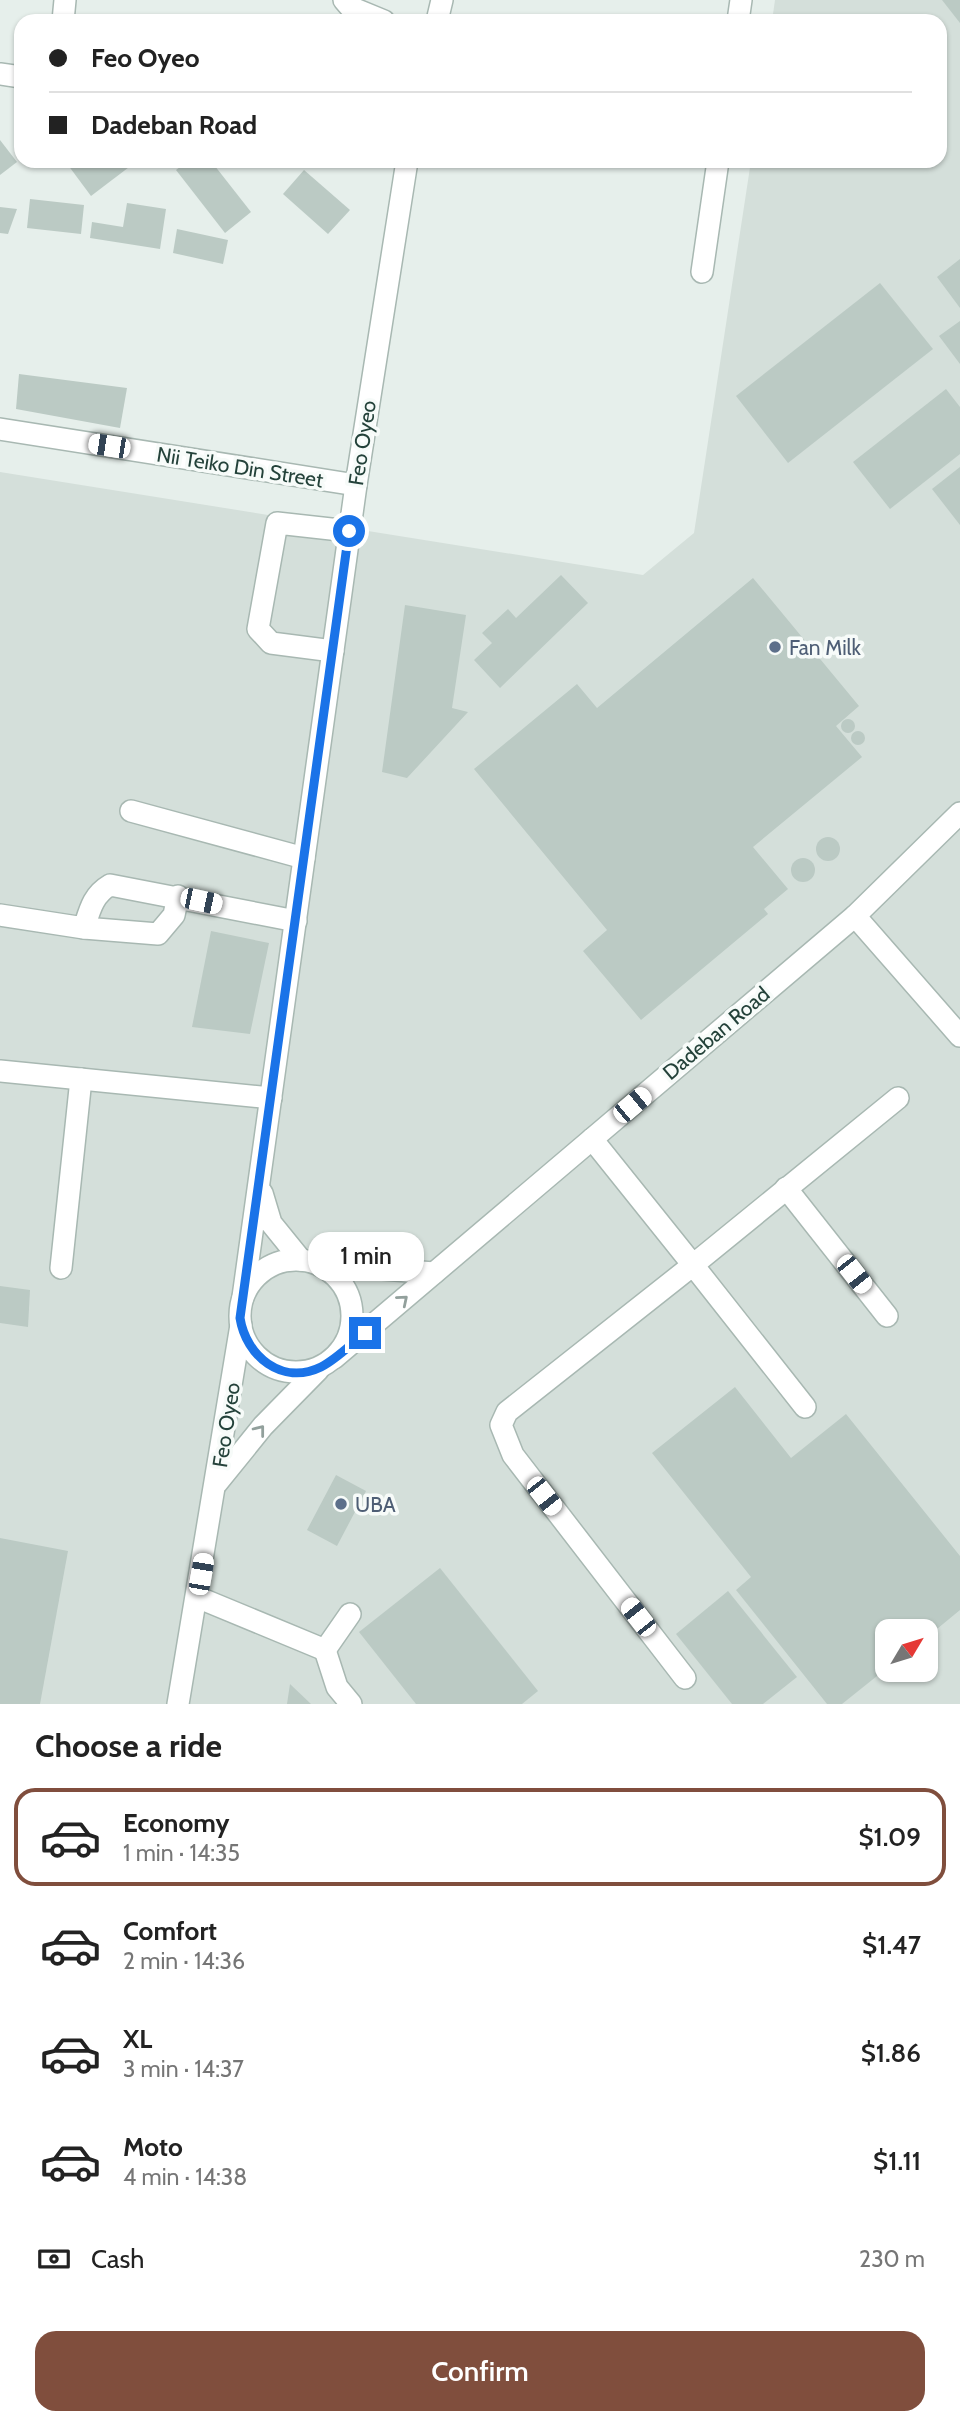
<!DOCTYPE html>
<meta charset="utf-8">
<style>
body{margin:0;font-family:Cabin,sans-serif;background:#f6f6f6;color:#222;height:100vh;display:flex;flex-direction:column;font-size:26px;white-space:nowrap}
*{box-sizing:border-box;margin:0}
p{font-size:23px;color:#767676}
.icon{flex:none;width:38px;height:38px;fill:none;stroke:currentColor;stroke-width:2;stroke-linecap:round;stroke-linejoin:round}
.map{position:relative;height:1704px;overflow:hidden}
.drawer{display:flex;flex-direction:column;background:#fff;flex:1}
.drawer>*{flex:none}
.banner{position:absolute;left:14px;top:14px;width:933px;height:154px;border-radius:21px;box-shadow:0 2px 5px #0004;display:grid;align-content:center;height:154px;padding:0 35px;background:#fff}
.needle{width:46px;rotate:52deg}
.buttons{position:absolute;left:875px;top:1619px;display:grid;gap:14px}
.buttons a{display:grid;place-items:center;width:63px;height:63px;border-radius:14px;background:#fff;box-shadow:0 2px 5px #0004;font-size:35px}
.end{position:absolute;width:32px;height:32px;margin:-16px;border:9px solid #1a73e8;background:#fff;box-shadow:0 0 0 4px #fff}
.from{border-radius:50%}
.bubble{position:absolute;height:49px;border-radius:21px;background:#fff;box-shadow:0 2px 5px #0004;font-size:23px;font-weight:600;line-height:49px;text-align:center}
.car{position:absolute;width:21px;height:42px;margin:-21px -10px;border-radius:9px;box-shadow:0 0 5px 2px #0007;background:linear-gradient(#fff 24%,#345 0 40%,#fff 0 76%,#345 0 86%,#fff 0)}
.banner b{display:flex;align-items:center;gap:24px;height:66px;font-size:26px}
.banner b+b{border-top:2px solid #e0e0e0}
.banner i{width:18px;height:18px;background:#222}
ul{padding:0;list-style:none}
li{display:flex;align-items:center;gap:21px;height:98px;margin:0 14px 10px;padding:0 21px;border:4px solid transparent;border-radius:21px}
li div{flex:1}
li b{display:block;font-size:26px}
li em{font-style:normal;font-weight:600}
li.on{border-color:#804e3d}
li>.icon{width:63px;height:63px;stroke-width:1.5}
h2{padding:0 35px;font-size:32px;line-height:84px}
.pay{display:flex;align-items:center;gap:18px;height:77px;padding:0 35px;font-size:26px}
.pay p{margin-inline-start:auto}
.cta{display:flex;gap:14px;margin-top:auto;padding:14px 35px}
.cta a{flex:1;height:80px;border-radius:21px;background:#804e3d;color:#fff;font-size:28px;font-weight:600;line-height:80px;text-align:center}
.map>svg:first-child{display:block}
.built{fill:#d4dfda;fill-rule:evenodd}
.building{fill:#bbcac4}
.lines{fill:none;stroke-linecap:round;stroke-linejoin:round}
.minor-casing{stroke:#a8b8b2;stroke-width:24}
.minor{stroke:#fff;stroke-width:21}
.oneway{stroke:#92a09c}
.route{stroke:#1a73e8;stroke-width:9}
.service-dot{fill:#5c6f8a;stroke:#f7fbf9;stroke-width:2.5}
.labels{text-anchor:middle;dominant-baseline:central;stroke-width:7;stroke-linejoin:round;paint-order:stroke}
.street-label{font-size:21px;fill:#24423a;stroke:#f7fbf9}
.service-label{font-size:21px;fill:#4e5e75;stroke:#f7fbf9;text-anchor:start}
</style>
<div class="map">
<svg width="960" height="1704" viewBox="0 0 960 1704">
<rect width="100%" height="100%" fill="#e6efeb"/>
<path class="built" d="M775,0H960V1704H0V472L643,575L694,533L751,161H940V21H772ZM887,1631H926V1670H887Z"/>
<g class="building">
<path d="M942,0H960V23Z"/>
<path d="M0,140L17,162L0,175Z"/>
<path d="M65,161H137L91,196Z"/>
<path d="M188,161H211L251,212L225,233L176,170Z"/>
<path d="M304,170L350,210L328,234L283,194Z"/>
<path d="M30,199L84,205L81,234L27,228Z"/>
<path d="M127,203L166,209L160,249L90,238L92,222L123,227Z"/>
<path d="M0,207L17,209L8,234L0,233Z"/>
<path d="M177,229L228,240L223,264L173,253Z"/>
<path d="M960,259V308L937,277Z"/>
<path d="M880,283L933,349L788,463L736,396Z"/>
<path d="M960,321V364L939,336Z"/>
<path d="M19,374L127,388L120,428L16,409Z"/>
<path d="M946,389L960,407V454L890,509L853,462Z"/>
<path d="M960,467V525L932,489Z"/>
<path d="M561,575L588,603L500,688L474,660L492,643L482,633L508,609L516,618Z"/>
<path d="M753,578L859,706L836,726L862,757L753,847L788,889L764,909L768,914L641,1020L583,951L607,930L474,769L577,684L597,708Z"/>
<path d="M405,605L466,615L452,708L468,712L407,778L382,772Z"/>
<circle cx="848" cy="726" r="7"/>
<circle cx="858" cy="738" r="7"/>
<circle cx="828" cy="849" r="12"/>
<circle cx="803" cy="870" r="12"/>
<path d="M211,931L269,943L250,1034L192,1027Z"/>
<path d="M0,1286L30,1290L28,1327L0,1323Z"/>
<path d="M735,1387L791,1458L846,1414L960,1556V1610L926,1638V1631H887V1668L842,1704H827L736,1590L751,1577L652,1453Z"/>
<path d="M336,1475L366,1491L337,1546L307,1530Z"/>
<path d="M0,1538L68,1551L40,1704H0Z"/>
<path d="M440,1568L538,1691L522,1704H416L359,1632Z"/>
<path d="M728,1591L797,1677L763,1704H732L676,1634Z"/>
<path d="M290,1684L311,1704H287Z"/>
</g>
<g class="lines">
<defs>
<g id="minor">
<path d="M344,0L350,7L384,21"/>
<path d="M63,21L65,0"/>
<path d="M437,21L442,0"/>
<path d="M738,21L741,0"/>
<path d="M0,74L21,77"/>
<path d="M702,272L718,161"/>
<path d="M0,429L356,485"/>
<path d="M333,651L271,643L258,629L277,523L349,531"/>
<path d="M131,811L304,858"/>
<path d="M0,915L84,928C90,909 93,895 110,885L296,921"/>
<path d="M855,916L960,1036"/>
<path d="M84,928L158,934L174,915L178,896"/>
<path d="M0,1071L271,1098"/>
<path d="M592,1139L693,1265L898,1098"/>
<path d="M786,1188L887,1316"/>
<path d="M262,1193L271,1223L301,1260"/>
<circle cx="296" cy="1316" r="56"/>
<path d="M318,1264L434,1273"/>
<path d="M61,1268L81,1079"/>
<path d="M243,1297L356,485L407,161"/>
<path d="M334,1358L855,916L960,813"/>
<path d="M217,1483L263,1426L318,1370"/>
<path d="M197,1597L325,1650L350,1614"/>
<path d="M325,1650L337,1687L351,1704"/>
<path d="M685,1678L513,1455L501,1425L507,1412L693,1265L805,1407"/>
<path d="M178,1704L241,1325"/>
</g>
</defs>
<use href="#minor" class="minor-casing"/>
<use href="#minor" class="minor"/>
</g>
<defs><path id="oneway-chevron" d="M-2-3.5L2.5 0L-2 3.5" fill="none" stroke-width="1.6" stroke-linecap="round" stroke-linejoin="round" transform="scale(1.75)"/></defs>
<g class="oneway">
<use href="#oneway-chevron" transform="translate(403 1300) rotate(-40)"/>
<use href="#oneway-chevron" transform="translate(260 1430) rotate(-52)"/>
</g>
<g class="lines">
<path class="route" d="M349,531L240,1318C246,1356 282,1386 321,1367C337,1359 351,1344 365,1333"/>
</g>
<g class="service-dot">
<circle cx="775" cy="647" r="7"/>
<circle cx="341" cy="1504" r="7"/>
</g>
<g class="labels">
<g class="street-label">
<text transform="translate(362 443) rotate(-81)">Feo Oyeo</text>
<text transform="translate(240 467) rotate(9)">Nii Teiko Din Street</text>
<text transform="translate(716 1033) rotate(-40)">Dadeban Road</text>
<text transform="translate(226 1425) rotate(-81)">Feo Oyeo</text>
</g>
<g class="service-label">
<text x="789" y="647">Fan Milk</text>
<text x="355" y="1504">UBA</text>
</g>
</g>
</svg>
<div class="buttons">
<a><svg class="needle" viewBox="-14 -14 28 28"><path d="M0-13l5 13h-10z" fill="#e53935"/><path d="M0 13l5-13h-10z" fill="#767676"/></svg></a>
</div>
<i class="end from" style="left:349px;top:531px"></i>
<i class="end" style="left:365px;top:1333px"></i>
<div class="bubble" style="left:308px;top:1232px;width:116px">1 min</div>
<i class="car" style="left:109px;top:446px;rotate:279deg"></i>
<i class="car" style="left:201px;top:901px;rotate:102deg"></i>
<i class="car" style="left:632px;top:1105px;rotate:50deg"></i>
<i class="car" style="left:854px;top:1274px;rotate:142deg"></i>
<i class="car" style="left:544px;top:1496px;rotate:142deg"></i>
<i class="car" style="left:201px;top:1574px;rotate:10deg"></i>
<i class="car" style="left:638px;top:1617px;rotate:322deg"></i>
<div class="banner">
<b><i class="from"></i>Feo Oyeo</b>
<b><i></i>Dadeban Road</b>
</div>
</div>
<section class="drawer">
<h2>Choose a ride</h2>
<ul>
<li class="on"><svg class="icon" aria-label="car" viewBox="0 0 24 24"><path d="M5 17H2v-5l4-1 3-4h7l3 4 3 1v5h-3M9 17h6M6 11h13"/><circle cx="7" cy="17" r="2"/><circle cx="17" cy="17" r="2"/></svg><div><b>Economy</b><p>1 min · 14:35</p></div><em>$1.09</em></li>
<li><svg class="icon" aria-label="car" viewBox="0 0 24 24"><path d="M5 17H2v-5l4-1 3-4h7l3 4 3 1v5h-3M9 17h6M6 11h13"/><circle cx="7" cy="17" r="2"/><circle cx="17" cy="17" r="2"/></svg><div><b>Comfort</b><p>2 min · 14:36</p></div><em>$1.47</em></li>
<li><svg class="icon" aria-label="car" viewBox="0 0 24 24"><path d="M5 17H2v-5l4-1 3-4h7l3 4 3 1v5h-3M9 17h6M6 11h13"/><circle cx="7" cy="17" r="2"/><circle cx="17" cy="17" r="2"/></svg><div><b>XL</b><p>3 min · 14:37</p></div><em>$1.86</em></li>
<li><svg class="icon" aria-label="car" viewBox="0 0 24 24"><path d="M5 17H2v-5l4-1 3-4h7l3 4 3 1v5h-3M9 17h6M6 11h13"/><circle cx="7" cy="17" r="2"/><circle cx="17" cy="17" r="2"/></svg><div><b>Moto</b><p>4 min · 14:38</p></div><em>$1.11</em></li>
</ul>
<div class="pay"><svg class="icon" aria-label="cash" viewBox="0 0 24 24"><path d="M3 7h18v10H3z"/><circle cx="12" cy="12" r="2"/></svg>Cash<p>230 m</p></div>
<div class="cta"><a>Confirm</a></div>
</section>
